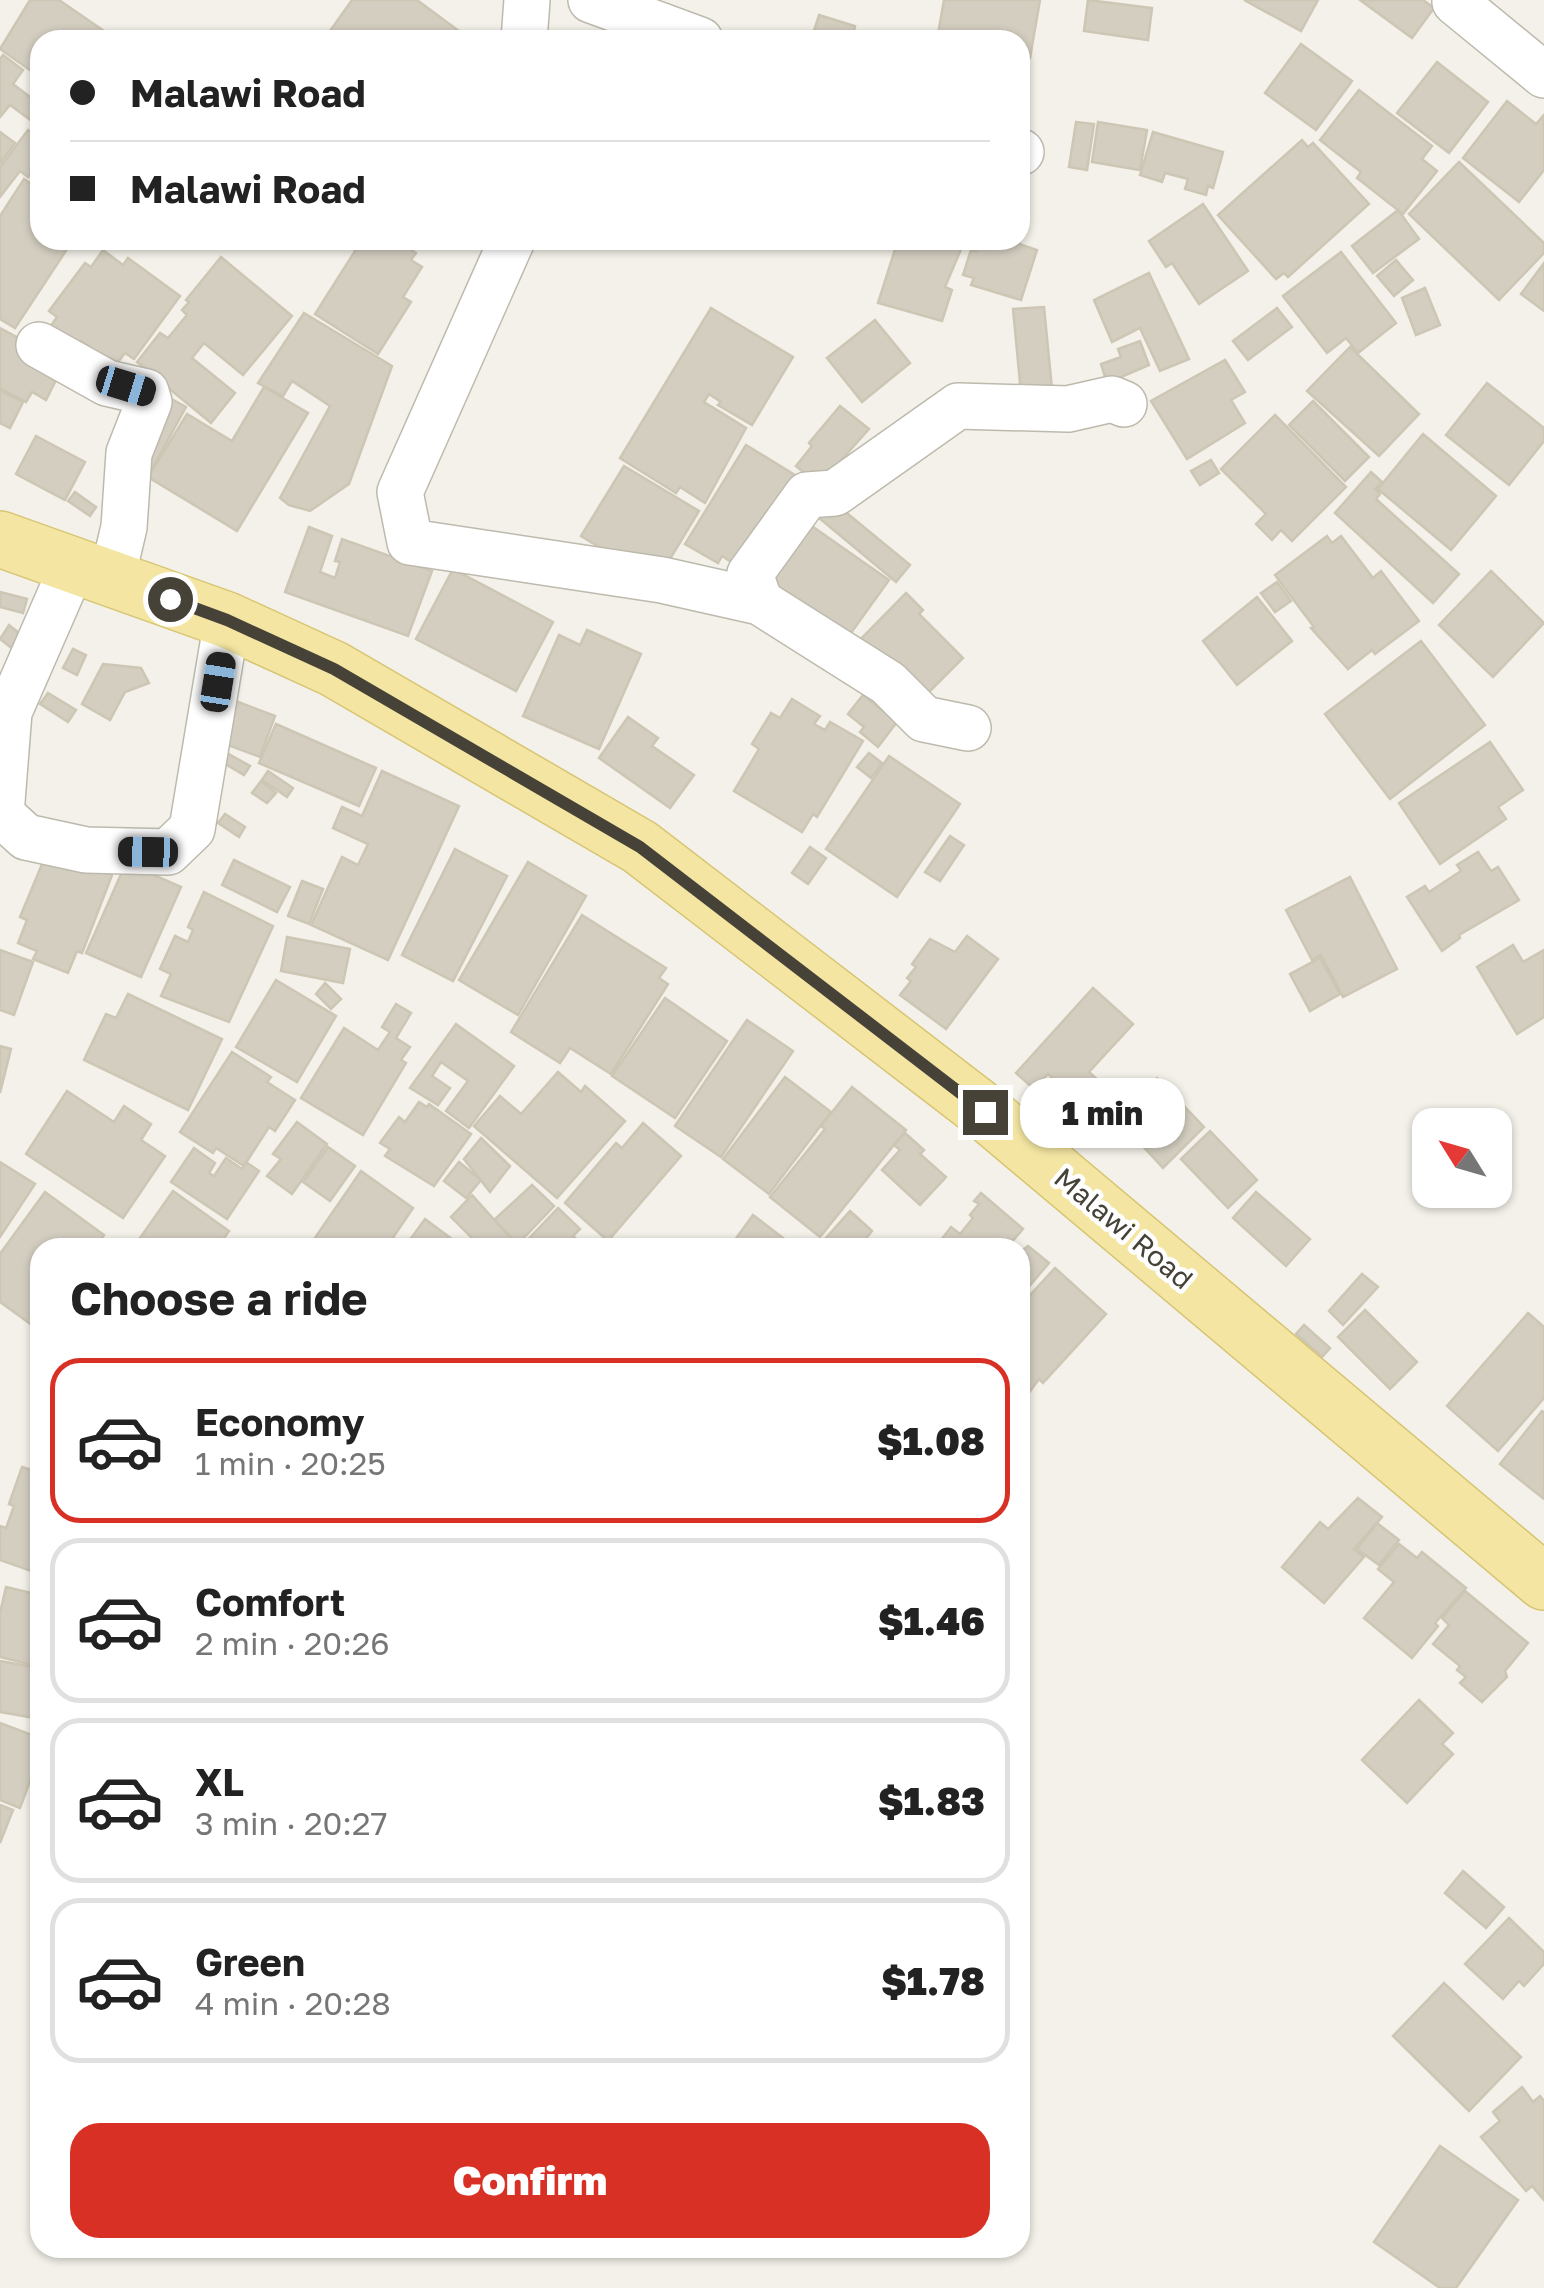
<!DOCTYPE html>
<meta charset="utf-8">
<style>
body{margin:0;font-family:"Golos Text",sans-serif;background:#f2f2f2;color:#222;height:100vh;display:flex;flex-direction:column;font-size:38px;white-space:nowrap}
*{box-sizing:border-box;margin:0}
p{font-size:32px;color:#767676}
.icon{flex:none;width:55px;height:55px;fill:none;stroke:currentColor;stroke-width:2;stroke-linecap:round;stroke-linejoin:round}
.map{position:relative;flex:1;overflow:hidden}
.drawer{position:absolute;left:30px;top:1238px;width:1000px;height:1020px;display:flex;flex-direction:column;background:#fff;border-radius:30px;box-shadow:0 2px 8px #0004}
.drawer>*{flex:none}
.hud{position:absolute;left:30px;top:30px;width:1000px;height:220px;border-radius:30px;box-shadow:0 2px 8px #0004;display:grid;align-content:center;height:220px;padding:0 40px;background:#fff}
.needle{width:65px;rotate:307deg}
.buttons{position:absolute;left:1412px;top:1108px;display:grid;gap:20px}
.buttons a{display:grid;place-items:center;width:100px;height:100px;border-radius:20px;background:#fff;box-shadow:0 2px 8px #0004;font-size:50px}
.end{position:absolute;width:45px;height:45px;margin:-22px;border:12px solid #464238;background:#fff;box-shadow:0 0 0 5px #fff}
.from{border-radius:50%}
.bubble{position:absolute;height:70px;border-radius:30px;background:#fff;box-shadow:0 2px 8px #0004;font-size:32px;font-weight:800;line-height:70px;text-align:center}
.car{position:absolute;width:30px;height:60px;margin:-30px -15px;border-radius:12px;box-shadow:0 0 8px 2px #0007;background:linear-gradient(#222 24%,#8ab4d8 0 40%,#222 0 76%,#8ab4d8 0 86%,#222 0)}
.hud b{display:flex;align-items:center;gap:35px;height:95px;font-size:38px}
.hud b+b{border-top:2px solid #e0e0e0}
.hud i{width:25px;height:25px;background:#222}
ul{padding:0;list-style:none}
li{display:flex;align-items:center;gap:30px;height:165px;margin:0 20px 15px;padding:0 20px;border:5px solid #e0e0e0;border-radius:30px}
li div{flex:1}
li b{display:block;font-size:38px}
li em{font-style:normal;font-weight:800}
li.current{border-color:#d93025}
li>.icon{width:90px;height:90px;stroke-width:1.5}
h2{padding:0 40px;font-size:45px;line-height:120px}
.primary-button{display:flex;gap:20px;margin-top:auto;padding:20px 40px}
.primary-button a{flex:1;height:115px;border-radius:30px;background:#d93025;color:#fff;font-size:40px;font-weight:800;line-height:115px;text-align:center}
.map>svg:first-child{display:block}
.building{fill:#d3cec0;stroke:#cdc6b4;stroke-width:2.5}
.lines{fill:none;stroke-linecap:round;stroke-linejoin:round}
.minor-casing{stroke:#bdbaad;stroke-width:48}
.primary-casing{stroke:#d7c573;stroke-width:58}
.minor{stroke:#fff;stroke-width:45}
.primary{stroke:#f4e6a2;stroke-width:55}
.route{stroke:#464238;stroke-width:12}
.labels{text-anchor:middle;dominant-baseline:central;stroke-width:9;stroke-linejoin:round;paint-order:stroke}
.street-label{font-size:28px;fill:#464238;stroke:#fff}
</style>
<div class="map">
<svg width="1544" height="2288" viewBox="0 0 1544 2288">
<rect width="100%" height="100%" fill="#f3f1e9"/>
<g class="building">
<path d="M30,0H59L107,33L102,40H40V77L0,49Z"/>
<path d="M352,0H417L471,40H343L330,31Z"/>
<path d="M944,0H1040L1030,58L1020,57V40H937Z"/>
<path d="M1088,0L1152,8L1148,40L1084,31Z"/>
<path d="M1244,0H1318L1301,31Z"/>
<path d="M1360,0H1423L1434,8L1412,38Z"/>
<path d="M819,15L855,26L854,31L881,40H811Z"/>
<path d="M1301,44L1352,81L1316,130L1265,93Z"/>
<path d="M3,55L23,70L13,84L34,100L40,92V127L10,105L0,117V59Z"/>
<path d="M1437,62L1488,102L1449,153L1397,113Z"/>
<path d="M1359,90L1432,146L1422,159L1437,171L1403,214L1357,178L1361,172L1320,140Z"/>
<path d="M1507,101L1536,124L1544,115V170L1519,202L1463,158Z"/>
<path d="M1076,122L1094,124L1087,170L1069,167Z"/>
<path d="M1098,122L1147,130L1140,170L1092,162Z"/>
<path d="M28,130L40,139V161L28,177L20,171L0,197V167Z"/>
<path d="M0,132L15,143L0,163Z"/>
<path d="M1153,132L1223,152L1213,188L1208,186L1206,195L1185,189L1188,179L1165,173L1162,182L1140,175Z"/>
<path d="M1302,140L1308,147L1313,143L1369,204L1288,277L1284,273L1276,279L1218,215Z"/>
<path d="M1459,162L1544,243V253L1499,300L1409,214Z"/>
<path d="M24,179L40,190V240H73L15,328L0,319V216Z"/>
<path d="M1203,204L1248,271L1199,304L1172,263L1166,267L1149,241Z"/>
<path d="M1398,210L1419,239L1373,273L1352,246Z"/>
<path d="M1020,231L1023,232L1019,244L1037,250L1021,300L971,285L974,278L963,275L971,250L976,251L980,240H1020Z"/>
<path d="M362,240H395L416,253L411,260L422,267L403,297L411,302L378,354L315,314Z"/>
<path d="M898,240H965L945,287L952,290L942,321L878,303Z"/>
<path d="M103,250L123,265L128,258L180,296L134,359L125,353L115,366L81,341L71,355L44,336L57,317L49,311L85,263L91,267Z"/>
<path d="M1341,252L1396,323L1358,353L1346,338L1327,353L1283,296Z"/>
<path d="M221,257L292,316L243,375L204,343L192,358L235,393L211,423L137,362L160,333L168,338L187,315L182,310L189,302L186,300Z"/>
<path d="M1396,260L1413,280L1394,296L1377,276Z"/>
<path d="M1544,263V311L1521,294Z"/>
<path d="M1149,273L1189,359L1160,371L1140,328L1112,342L1094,300Z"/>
<path d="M1425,288L1440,325L1416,335L1402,298Z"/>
<path d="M1044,307L1052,389L1021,393L1013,309Z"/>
<path d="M711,308L793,357L752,425L718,405L721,402L709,394L704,402L746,428L705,503L680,487L676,493L620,458Z"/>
<path d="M1277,308L1292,327L1248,360L1233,341Z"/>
<path d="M304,313L392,366L349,484L310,511L289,505L280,498L330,406L292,381L283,396L258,383Z"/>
<path d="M875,320L910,363L862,402L827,358Z"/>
<path d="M0,328L52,356L57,378L46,400L32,392L26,402L0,388Z"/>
<path d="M1140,341L1149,365L1107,383L1101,364L1121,357L1118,349Z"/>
<path d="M1350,347L1419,414L1379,456L1307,391Z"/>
<path d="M1225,360L1245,392L1231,400L1245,423L1187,459L1151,401Z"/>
<path d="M1487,383L1544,428V441L1509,485L1446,435Z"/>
<path d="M264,387L308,413L237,531L148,477L187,414L232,441Z"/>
<path d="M0,390L23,402L10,428L0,423Z"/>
<path d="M166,396L186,407L148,476L131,466Z"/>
<path d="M1313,401L1369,457L1345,481L1289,425Z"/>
<path d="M840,406L869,429L819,485L796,466L812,446L809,443Z"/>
<path d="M1275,415L1346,487L1292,541L1281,530L1272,540L1256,524L1266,514L1221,469Z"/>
<path d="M1423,434L1496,496L1451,550L1378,489Z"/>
<path d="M36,436L85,462L65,500L16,474Z"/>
<path d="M746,445L808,483L745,571L722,556L718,563L685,544Z"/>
<path d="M1211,460L1219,473L1200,485L1191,471Z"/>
<path d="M624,466L699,511L661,574L641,572L581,536Z"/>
<path d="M1371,472L1382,482L1375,489L1380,494L1376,499L1459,574L1433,603L1335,513Z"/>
<path d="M75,492L96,507L90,516L68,501Z"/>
<path d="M831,500L910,565L896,582L818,517Z"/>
<path d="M796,515L889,580L848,637L755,579Z"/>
<path d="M309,527L332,536L320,572L335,578L340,562L335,561L342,539L432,571L408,636L285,592Z"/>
<path d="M1327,536L1332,543L1341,536L1373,578L1381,571L1419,621L1375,654L1372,650L1348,669L1311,628L1314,627L1275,575Z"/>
<path d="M453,569L553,622L516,691L416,639Z"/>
<path d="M1491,571L1544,623L1493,677L1439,625Z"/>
<path d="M1277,582L1291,601L1275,612L1261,593Z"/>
<path d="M0,592L27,599L23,613L0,607Z"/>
<path d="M906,593L923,610L919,614L963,658L923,698L857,643Z"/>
<path d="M1257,597L1292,641L1237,685L1203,641Z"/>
<path d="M9,625L24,637L14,650L0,639Z"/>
<path d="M587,630L641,654L599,749L523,716L559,635L580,645Z"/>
<path d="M1421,641L1485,725L1390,799L1325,714Z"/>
<path d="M73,649L86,655L77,675L63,668Z"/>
<path d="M103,664L141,668L149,683L125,692L110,720L82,704Z"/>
<path d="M48,693L76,710L68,722L40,704Z"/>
<path d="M863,695L897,722L878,747L860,732L864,727L848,714Z"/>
<path d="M792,699L820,716L814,724L825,730L830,722L863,741L817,817L813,814L802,832L734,791L759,749L752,744L771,713L780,718Z"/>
<path d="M233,700L275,716L260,757L217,741Z"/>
<path d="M628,717L658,738L652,746L694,775L670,808L599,758Z"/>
<path d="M276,724L376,768L359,806L259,763Z"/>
<path d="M1490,742L1523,790L1498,807L1506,819L1440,864L1399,803Z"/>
<path d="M227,753L250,766L244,775L222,762Z"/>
<path d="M869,753L882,763L871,778L857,767Z"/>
<path d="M889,756L960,804L897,897L826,849Z"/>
<path d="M268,771L293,788L287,797L262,780Z"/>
<path d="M382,771L459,806L388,960L311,925L342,857L358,865L368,844L333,828L342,807L362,816Z"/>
<path d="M261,781L276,793L267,803L252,793Z"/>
<path d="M225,814L245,827L239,837L218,823Z"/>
<path d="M950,836L964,845L940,881L925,872Z"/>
<path d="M50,845L112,875L82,953L77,951L68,973L33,959L37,951L18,943L27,920L20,917Z"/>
<path d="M810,847L826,858L808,884L792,873Z"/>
<path d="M455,849L507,876L453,981L402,955Z"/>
<path d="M1478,852L1491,871L1498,867L1519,900L1459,935L1460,938L1442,951L1407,897L1425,886L1429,892L1461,871L1457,865Z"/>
<path d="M234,860L290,887L277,912L222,885Z"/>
<path d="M528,862L586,896L518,1015L459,980Z"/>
<path d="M126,863L181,887L141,977L86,953Z"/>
<path d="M1350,877L1397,969L1343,997L1321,955L1312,960L1286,910Z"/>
<path d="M302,881L323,889L309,924L288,916Z"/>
<path d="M204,892L273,926L229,1022L161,996L171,974L160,969L175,936L188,942L193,930L188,927Z"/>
<path d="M582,915L666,968L659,978L668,984L611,1074L570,1048L560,1063L511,1032Z"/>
<path d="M967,936L998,959L946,1029L900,995L911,981L907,978L916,967L912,964L930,939L955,952Z"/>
<path d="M287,937L350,949L343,983L281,971Z"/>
<path d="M1513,945L1523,962L1544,950V1017L1517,1034L1477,967Z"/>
<path d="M0,950L33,962L14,1015L0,1010Z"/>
<path d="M1320,958L1340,994L1310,1011L1290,974Z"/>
<path d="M276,980L336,1016L297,1082L236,1047Z"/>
<path d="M325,983L341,999L331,1009L316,994Z"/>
<path d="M1093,988L1133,1024L1089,1072L1124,1104L1104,1125L1048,1074L1034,1089L1016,1073Z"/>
<path d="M128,994L222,1039L188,1110L84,1060L106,1014L116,1018Z"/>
<path d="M665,998L727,1041L675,1118L612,1076Z"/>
<path d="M396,1004L411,1013L396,1038L410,1047L401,1060L406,1063L363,1135L301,1098L344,1028L378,1050L390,1032L382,1027Z"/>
<path d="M747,1020L793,1051L721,1157L675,1126Z"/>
<path d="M456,1024L514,1066L469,1128L446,1111L468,1081L441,1062L432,1076L450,1088L438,1105L410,1088Z"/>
<path d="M0,1046L11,1049L0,1093Z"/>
<path d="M232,1052L271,1077L267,1082L295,1100L275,1131L269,1127L244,1166L216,1148L213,1153L180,1132Z"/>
<path d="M558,1072L581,1092L585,1086L625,1121L557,1198L474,1126L500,1096L521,1114Z"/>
<path d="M785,1077L831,1112L769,1194L723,1159Z"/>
<path d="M1157,1078L1204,1127L1163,1168L1116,1117Z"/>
<path d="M852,1087L906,1130L820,1237L770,1197L825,1129L821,1126Z"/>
<path d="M67,1091L114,1122L124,1106L151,1124L141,1140L165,1156L123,1218L26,1154Z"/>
<path d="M419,1102L427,1107L429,1104L471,1134L434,1186L385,1156L390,1149L380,1143L399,1117L405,1122Z"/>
<path d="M297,1122L327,1144L292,1194L267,1176L281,1159L273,1154Z"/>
<path d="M643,1123L681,1156L608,1241L565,1203L616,1143L622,1148Z"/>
<path d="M1210,1131L1257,1180L1228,1208L1181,1159Z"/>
<path d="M905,1133L924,1150L920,1154L946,1177L920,1205L882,1170L900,1150L894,1145Z"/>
<path d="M481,1138L510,1166L490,1192L464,1159Z"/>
<path d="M328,1147L355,1166L330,1201L303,1182Z"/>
<path d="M194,1148L215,1163L209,1173L214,1176L226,1158L242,1169L246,1162L259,1171L227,1219L171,1182Z"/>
<path d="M0,1162L35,1184L0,1237Z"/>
<path d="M459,1162L481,1180L466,1198L444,1181Z"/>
<path d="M361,1171L413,1208L386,1248H308Z"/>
<path d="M532,1185L554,1206L518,1244L494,1220Z"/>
<path d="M173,1191L229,1231L217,1248H133Z"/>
<path d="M45,1192L104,1235L95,1248H40V1322L36,1328L0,1302V1254Z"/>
<path d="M1256,1192L1310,1239L1286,1266L1233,1218Z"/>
<path d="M981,1193L1023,1229L1010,1244L1014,1248H935L951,1227L960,1234L973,1218L970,1215L979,1204L974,1201Z"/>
<path d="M472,1195L515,1243L511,1248H482L451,1217Z"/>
<path d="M558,1208L580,1229L573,1236L585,1248H520Z"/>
<path d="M850,1211L872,1231L859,1248H817Z"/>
<path d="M753,1215L796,1248H729Z"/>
<path d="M425,1219L464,1248H404Z"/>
<path d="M1028,1246L1049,1263L1020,1297V1252Z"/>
<path d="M1055,1268L1106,1314L1043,1383L1039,1379L1020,1405V1306Z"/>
<path d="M1362,1274L1378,1287L1343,1325L1329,1311Z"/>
<path d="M1365,1310L1417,1362L1390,1389L1338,1337Z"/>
<path d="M1528,1313L1544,1327V1398L1498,1451L1447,1406Z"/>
<path d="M1304,1325L1330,1348L1322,1357L1296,1334Z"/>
<path d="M1542,1411L1544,1412V1499L1500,1464Z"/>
<path d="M22,1467L40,1473V1574L0,1560V1526L6,1528L14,1506L9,1504Z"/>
<path d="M1358,1498L1382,1517L1354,1549L1364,1557L1324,1603L1282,1567L1320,1522L1328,1529Z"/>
<path d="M1377,1523L1399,1540L1379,1565L1357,1549Z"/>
<path d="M1399,1544L1417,1558L1422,1552L1466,1588L1435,1623L1438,1626L1412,1658L1364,1618L1394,1582L1378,1569Z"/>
<path d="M6,1587L40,1595V1667L0,1657V1613Z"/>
<path d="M1465,1591L1528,1643L1505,1671L1507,1677L1482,1702L1460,1683L1466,1677L1457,1670L1460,1666L1433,1644L1449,1625L1442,1618Z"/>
<path d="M0,1661L40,1668V1719L0,1712Z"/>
<path d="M1419,1700L1453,1733L1442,1744L1453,1754L1407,1803L1362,1760Z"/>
<path d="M0,1723L40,1738V1754L20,1808L0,1800Z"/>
<path d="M0,1805L13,1810L0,1843Z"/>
<path d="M1463,1871L1504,1907L1486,1928L1445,1893Z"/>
<path d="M1509,1918L1544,1952V1964L1524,1986L1519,1981L1503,1999L1465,1964Z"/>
<path d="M1444,1983L1521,2057L1469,2111L1393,2036Z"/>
<path d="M1522,2087L1533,2102L1540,2096L1544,2101V2200L1532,2186L1526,2191L1481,2137L1500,2121L1493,2112Z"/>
<path d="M1440,2146L1518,2200L1456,2288H1440L1374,2242Z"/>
</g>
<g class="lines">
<defs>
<g id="minor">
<path d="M591,0L700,40"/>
<path d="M1455,2L1544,75"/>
<path d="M524,40L527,0"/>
<path d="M1020,152H1021"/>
<path d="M512,240L400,492L410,542L662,580L760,602L888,683L924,719L968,728"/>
<path d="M39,345L107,383L146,392L149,402L129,453L124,527L112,578"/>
<path d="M74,563L9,712L1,814L26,837L86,850L168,852L192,829L227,620"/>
<path d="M760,602L750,574L807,495L835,493L958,406L1068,409L1112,399L1124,404"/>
</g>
<path id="primary" d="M0,539L227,620L334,669L640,847L985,1112L1544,1582"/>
</defs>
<use href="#minor" class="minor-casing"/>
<use href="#primary" class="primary-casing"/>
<use href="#minor" class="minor"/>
<use href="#primary" class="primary"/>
</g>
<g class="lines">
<path class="route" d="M170,599L227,620L334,669L640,847L985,1112"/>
</g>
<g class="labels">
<g class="street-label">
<text transform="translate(1124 1228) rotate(40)">Malawi Road</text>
</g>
</g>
</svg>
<div class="buttons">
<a><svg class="needle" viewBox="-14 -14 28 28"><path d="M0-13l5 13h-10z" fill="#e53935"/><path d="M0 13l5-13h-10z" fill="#767676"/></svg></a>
</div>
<i class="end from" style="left:170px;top:599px"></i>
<i class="end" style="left:985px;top:1112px"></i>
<div class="bubble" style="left:1020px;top:1078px;width:165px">1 min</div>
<i class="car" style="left:126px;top:386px;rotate:107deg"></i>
<i class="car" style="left:218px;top:682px;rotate:9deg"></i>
<i class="car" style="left:148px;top:852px;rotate:271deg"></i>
<div class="hud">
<b><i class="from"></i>Malawi Road</b>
<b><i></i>Malawi Road</b>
</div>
<section class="drawer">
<h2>Choose a ride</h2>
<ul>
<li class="current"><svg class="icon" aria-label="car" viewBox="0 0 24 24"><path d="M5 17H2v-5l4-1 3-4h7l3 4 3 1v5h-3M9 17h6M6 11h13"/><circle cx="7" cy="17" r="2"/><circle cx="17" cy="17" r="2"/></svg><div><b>Economy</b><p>1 min · 20:25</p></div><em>$1.08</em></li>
<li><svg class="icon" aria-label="car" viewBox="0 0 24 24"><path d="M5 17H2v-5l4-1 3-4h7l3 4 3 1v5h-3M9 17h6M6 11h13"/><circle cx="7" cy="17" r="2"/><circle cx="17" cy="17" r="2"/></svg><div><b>Comfort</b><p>2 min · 20:26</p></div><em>$1.46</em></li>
<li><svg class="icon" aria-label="car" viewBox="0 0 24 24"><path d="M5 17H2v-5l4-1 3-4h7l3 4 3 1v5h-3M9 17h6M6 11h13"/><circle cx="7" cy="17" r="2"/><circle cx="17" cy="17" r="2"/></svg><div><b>XL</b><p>3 min · 20:27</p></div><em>$1.83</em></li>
<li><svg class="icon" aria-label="car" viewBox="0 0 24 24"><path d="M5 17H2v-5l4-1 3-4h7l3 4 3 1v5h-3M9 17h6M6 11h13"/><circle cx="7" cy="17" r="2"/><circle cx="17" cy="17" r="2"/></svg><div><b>Green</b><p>4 min · 20:28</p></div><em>$1.78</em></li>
</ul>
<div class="primary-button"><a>Confirm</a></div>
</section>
</div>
